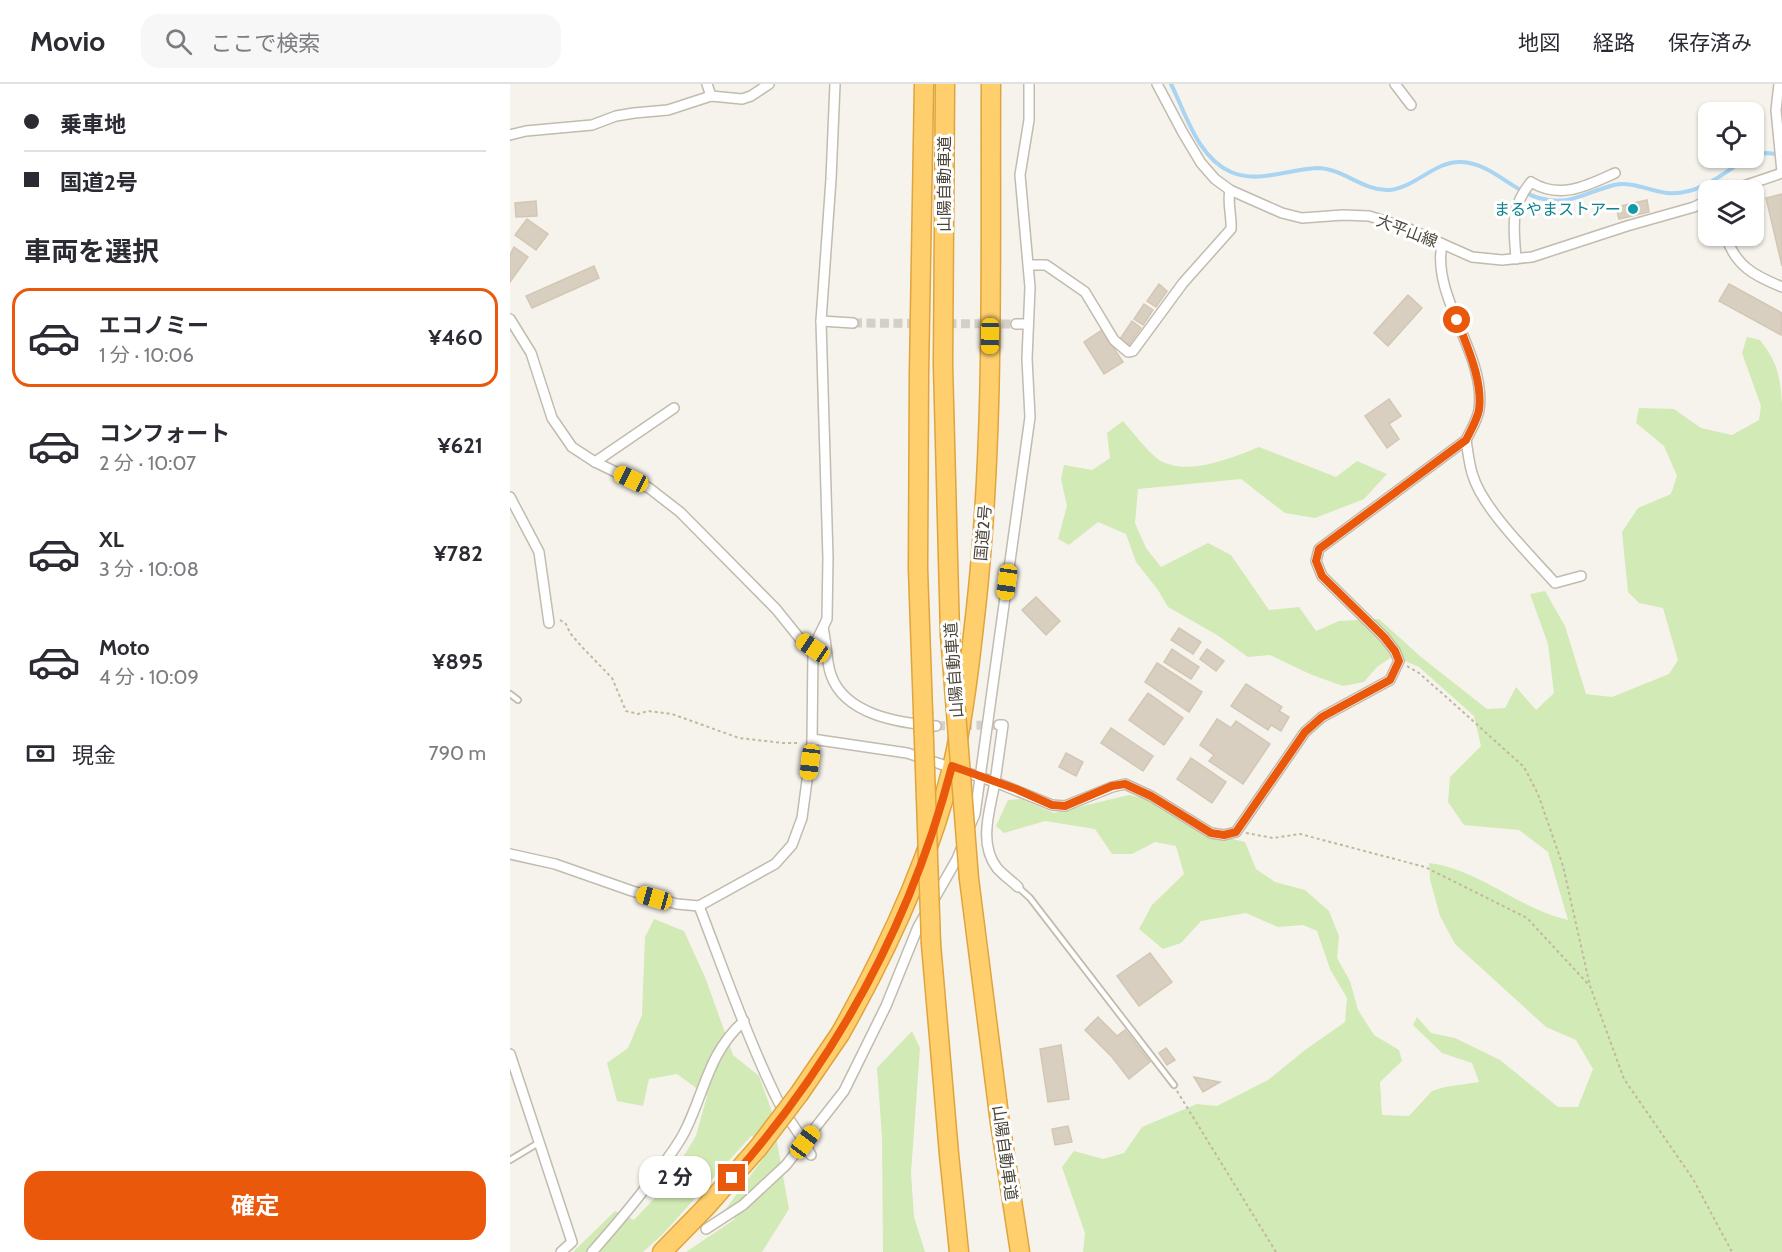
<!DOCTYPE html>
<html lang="ja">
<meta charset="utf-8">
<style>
body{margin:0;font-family:Cabin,"Noto Sans JP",sans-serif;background:#f7f7f7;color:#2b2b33;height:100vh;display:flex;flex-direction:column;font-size:22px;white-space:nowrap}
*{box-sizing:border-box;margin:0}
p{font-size:20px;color:#7c7c81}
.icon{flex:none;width:33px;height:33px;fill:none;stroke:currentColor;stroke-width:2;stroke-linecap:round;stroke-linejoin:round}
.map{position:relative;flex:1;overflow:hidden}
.panel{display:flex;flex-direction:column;background:#fff;width:510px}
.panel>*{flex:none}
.hud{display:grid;align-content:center;height:132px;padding:0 24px;background:#fff}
.tools{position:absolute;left:1188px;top:18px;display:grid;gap:12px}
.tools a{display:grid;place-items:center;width:66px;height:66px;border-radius:12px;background:#fff;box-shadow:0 2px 4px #0004;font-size:30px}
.end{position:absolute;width:27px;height:27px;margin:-14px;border:8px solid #ea580c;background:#fff;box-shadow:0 0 0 3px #fff}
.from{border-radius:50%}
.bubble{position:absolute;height:42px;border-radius:18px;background:#fff;box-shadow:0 2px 4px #0004;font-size:20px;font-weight:700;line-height:42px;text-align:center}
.car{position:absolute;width:18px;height:36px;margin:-18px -9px;border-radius:8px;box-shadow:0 0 4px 2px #0007;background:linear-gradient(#f5c518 24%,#345 0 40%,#f5c518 0 76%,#345 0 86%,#f5c518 0)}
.hud b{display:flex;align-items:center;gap:21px;height:57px;font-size:22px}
.hud b+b{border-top:2px solid #e1e1e2}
.hud i{width:15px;height:15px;background:#2b2b33}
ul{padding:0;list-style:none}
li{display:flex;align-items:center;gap:18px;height:99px;margin:0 12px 9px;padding:0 12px;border:3px solid transparent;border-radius:18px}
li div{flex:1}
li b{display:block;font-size:22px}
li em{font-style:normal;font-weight:700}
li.selected{border-color:#ea580c}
li>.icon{width:54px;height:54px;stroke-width:1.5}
h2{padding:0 24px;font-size:27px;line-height:72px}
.pay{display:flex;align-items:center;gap:15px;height:66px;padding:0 24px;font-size:22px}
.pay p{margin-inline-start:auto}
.action{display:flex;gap:12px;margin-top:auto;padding:12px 24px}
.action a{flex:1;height:69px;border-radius:18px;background:#ea580c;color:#fff;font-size:24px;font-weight:700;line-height:69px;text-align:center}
header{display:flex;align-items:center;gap:36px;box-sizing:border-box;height:84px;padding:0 30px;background:#fff;border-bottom:2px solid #e1e1e2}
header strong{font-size:28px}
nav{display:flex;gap:33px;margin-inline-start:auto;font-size:21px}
.search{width:420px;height:54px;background:#f7f7f7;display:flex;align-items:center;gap:15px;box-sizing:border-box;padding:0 21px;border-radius:18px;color:#7c7c81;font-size:22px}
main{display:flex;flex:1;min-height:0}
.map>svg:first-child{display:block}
.green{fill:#d2eab5}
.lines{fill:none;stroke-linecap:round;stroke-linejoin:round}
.stream{stroke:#a9d4f2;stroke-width:4}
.building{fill:#d8cfc1;stroke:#d3c7b4;stroke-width:1.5}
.street-tunnel{stroke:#d4d0c8;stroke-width:9;stroke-dasharray:9 4.5;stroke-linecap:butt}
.lane-casing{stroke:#c2bbae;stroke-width:8}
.street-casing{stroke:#c2bbae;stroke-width:12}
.highway-casing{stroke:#e0a43c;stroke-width:21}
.path{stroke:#c4b79f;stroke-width:2;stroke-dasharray:3 3;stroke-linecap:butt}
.lane{stroke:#fff;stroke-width:4.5}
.street{stroke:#fff;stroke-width:9}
.highway{stroke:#ffcf6e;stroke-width:18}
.highway-bridge-casing{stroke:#e0a43c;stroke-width:21;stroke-linecap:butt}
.highway-bridge{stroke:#ffcf6e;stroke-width:18}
.route{stroke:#ea580c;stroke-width:8}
.culture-dot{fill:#0f9aa8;stroke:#fff;stroke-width:2}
.labels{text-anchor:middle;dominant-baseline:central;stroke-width:6;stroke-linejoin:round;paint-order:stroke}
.street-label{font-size:16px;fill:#4b4439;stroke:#fff}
.culture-label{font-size:16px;fill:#0d838f;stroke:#fff;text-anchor:end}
</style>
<header>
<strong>Movio</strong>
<div class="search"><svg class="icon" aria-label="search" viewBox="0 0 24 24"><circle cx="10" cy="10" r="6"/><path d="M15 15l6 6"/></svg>ここで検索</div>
<nav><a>地図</a><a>経路</a><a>保存済み</a></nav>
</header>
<main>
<section class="panel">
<div class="hud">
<b><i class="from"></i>乗車地</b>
<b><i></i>国道2号</b>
</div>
<h2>車両を選択</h2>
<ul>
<li class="selected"><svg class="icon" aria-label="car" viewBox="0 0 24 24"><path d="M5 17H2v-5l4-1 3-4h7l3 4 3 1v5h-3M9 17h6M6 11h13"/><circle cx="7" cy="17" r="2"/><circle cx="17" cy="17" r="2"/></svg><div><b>エコノミー</b><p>1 分 · 10:06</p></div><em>¥460</em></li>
<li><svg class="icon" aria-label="car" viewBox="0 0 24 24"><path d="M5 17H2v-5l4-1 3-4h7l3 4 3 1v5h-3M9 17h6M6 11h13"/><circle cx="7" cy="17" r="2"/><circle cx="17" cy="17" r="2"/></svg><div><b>コンフォート</b><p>2 分 · 10:07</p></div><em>¥621</em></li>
<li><svg class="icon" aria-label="car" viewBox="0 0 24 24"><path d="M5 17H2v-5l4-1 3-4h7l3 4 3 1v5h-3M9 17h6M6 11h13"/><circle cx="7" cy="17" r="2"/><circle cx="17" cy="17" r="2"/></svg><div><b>XL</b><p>3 分 · 10:08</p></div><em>¥782</em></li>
<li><svg class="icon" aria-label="car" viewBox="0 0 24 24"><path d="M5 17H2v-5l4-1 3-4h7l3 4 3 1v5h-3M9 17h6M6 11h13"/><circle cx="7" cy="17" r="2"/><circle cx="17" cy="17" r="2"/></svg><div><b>Moto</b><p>4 分 · 10:09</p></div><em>¥895</em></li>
</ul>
<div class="pay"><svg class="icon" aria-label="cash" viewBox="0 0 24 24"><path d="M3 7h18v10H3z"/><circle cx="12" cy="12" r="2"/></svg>現金<p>790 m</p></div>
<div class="action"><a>確定</a></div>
</section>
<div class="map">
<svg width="1272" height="1168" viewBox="0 0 1272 1168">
<rect width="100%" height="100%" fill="#f6f3ec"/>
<g class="green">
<path d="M1237,253L1250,256C1268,279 1270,292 1272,320V1168H573L575,1149L552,1083L564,1067L593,1075L614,1069L632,1043L687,1020L707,1022L758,996L795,966L835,938L837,914L820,885L807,847L793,841L768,843L736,829L691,837L671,859L653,865L629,845L642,821L674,790L666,762L645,758L622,770H602L585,745L535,737L494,749L486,742L498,716L510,715L544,729L619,711L637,715L697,753L718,754L735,758L746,785L765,798L795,806L819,827L829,852L827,874L840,897L848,926L864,951L889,966L892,977L870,998L872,1031L899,1032L922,1007L935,1003L969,998L962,979L932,969L903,941L907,933L921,949L945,954L990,976L1048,1023H1068L1083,985L1066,956L1036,943L945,860L930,832L920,796L919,779C969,785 1009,825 1058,836L1038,768L1009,746L954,741L938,718L940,693L971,662L964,632L909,583L883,572L867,583L854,598L833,602L802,591L760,571L738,573L707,551L658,523L648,506L626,478L616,450L588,438L559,461L548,455L557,422L551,395L554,381L582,386L600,374L597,349L613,337C621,346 642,373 651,377C679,392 722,374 749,363L826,393L847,377L877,390L854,415L805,434L775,429L731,395L628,405L625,439L636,464L651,483L698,459L721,471L759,526L789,523L806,547L829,537L869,535L911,573L977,625L995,624L1006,603L1026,626L1044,609L1038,560L1020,510L1035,507L1055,542L1076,610L1102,613L1159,590L1168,576L1153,524L1129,519L1118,508L1112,448L1128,424L1161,410L1167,392L1154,362L1126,339L1129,324L1164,325L1191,344L1222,351L1249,336L1251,322L1232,269Z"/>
<path d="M144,835L174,847L195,893L223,971L249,992L261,1025L279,1125L252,1168H176L225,1135L215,1126L255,1072L242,1051L152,1151L133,1168H63L105,1127L124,1136L154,1104L186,1052L197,1012L167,990L139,995L133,1022L107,1017L97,979L118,964L132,931L135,853Z"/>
<path d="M402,947L410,964L401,1089L404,1133L415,1168H373L372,1053L367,984Z"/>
</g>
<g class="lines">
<g class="stream">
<path d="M661,0C676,30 688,74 721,88C748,100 779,85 807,84C833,84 854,108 880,106C906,103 925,77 951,78C981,79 1002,107 1029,114C1059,123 1076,108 1104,101C1123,97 1139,107 1157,109C1187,112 1212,91 1235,75L1240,74"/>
<path d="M1244,73L1256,69L1268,70"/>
</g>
</g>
<g class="building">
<path d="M1272,110V182L1256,114Z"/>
<path d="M1137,116L1139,128L1109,135L1106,123Z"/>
<path d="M26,117L27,132L6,133L5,119Z"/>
<path d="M17,135L38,150L26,166L5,151Z"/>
<path d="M4,163L18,173L0,198V171Z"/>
<path d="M84,182L89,194L22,224L16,212Z"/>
<path d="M649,200L657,207L646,223L637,217Z"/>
<path d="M1219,200L1272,229L1271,251L1209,217Z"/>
<path d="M898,211L912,224L878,262L864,249Z"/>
<path d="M634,220L643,226L633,241L624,235Z"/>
<path d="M622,237L631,244L619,261L610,255Z"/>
<path d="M592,246L613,278L594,290L574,258Z"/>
<path d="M879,315L891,332L879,340L889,355L877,364L855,332Z"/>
<path d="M526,513L550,537L536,551L512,526Z"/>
<path d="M669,544L691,558L683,570L661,556Z"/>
<path d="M662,565L689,583L681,595L654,578Z"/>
<path d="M697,565L714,577L706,587L690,575Z"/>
<path d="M647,579L692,608L679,628L635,598Z"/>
<path d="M736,600L772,623L769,627L779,633L771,647L761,641L758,646L721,622Z"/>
<path d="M638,609L673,634L654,661L619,636Z"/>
<path d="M707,635L721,644L726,637L760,660L733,700L699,677L704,671L690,661Z"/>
<path d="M601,644L643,672L633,687L591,659Z"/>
<path d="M556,669L573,678L566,692L549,683Z"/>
<path d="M681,674L716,698L702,719L667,695Z"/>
<path d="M640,869L662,898L629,922L607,892Z"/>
<path d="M588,933L607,952L615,946L640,978L619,995L602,973L575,946Z"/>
<path d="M551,961L559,1015L538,1018L530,965Z"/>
<path d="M656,964L665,976L657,981L649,969Z"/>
<path d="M684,993L710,998L693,1008Z"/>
<path d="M558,1042L562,1058L545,1061L542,1045Z"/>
</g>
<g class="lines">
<g class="street-tunnel">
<path d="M343,239L506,240"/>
<path d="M426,642L489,641"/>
</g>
<defs>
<g id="lane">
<path d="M0,610L8,616"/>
<path d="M508,803L520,814L664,1001"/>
<path d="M0,1076L30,1058"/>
</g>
<g id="street">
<path d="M197,0L201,12"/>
<path d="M647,0L673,49L691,79L705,95L720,106L772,129L792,134L833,131L859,132L897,144L962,173L992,176L1022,173L1117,142L1184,123L1198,116"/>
<path d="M885,0L901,21"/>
<path d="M1269,0L1266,26L1272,88"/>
<path d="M0,51L16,47L82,41L106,32L124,29L158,26L201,12L232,15L241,12L259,0"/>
<path d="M1222,106L1272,89"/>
<path d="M1216,152C1225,182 1245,192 1272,203"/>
<path d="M1006,175C1004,143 999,125 1021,98C1050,116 1077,102 1105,89"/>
<path d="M519,181H536L575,208L604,256L618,268L623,267L673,199L721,145C722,132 717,119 720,106"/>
<path d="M0,235L21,269L42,334L62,363L85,378L139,404L170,428L266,525L291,556L303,564"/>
<path d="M311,237L343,239"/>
<path d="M506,240H518"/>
<path d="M956,356C958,368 959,381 963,392C973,425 1021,472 1045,499L1071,492"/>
<path d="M85,378L164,324"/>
<path d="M0,413L29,468L39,539"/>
<path d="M313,544C317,560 316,577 321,591C335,631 389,639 426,642"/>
<path d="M489,641H493L485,698L542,721L555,722L602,703L615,700L641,712L701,749L714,751L726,748L795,648L812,633L880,596L889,577L885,567L874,553L812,492L806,477L809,465L956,356C961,346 967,337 969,326C977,271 921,214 932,160"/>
<path d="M302,655L397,669L485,698C480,726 468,759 487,784C493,791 502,797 508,803"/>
<path d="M459,744L465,730L520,333L517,275L520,203L510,91L519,36V0"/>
<path d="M0,770L45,780L122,807L167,820L189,822L265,780L282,761L292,734L302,659L303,564L317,535L318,474L311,237L321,95L325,0"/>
<path d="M423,817L447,775L453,760"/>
<path d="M189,822C214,887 237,953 267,1015C277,1035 292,1051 301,1071"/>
<path d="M0,970L62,1158L51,1168"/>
<path d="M196,1145L233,1121L276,1081L334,1007L376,922L408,843L416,829"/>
<path d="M82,1168C105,1142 128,1115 148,1087C158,1074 169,1060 176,1045C195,1006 199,968 234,937"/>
</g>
<g id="highway">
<path d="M435,0L433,281L440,551"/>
<path d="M413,628L408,485L409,290L414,0"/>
<path d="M459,795L490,1039L510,1168"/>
<path d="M421,860L439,1070L449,1168"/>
<path d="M330,950C377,867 419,778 442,684C454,632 460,578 466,524C485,350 480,175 481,0"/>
<path d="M152,1168L195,1124L248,1064"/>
</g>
</defs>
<use href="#lane" class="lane-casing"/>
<use href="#street" class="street-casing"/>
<use href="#highway" class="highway-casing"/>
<g class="path">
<path d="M50,536L56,540L60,549L72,563L102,594L116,627L128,630L138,627L162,630L229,654L273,659H290"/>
<path d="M897,582L909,589L943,619L1014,683L1028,710L1053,782L1080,902L1114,995L1183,1095L1222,1168"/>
<path d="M736,749L763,754L790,750L915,783L1017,834L1078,900"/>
<path d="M667,1007L766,1168"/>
</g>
<use href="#lane" class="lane"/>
<use href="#street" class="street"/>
<use href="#highway" class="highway"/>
<defs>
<g id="highway-bridge">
<path d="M440,551L459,795"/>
<path d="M413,628L421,860"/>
<path d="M248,1064L289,1010L330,950"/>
</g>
</defs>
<use href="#highway-bridge" class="highway-bridge-casing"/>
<use href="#highway-bridge" class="highway-bridge"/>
</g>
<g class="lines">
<path class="route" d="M222,1094C327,975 402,836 442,682L506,705L542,721L555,722L602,702L615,700L641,712L701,749L714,751L726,748L795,648L812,633L880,596L889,577L885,567L874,553L812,492L806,477L809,465L956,356C961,346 967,336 969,326C973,296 957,263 947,236"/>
</g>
<circle class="culture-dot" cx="1123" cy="125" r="6"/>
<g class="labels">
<g class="street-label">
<text transform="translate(434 100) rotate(-90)">山陽自動車道</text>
<text transform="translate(897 147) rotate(21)">大平山線</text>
<text transform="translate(473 449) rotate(-85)">国道2号</text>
<text transform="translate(444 586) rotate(-94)">山陽自動車道</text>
<text transform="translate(495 1069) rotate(82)">山陽自動車道</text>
</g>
<g class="culture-label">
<text x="1111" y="125">まるやまストアー</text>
</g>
</g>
</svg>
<div class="tools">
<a><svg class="icon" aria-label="locate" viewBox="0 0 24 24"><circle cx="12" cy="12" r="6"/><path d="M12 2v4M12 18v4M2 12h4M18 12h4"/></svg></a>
<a><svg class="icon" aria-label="layers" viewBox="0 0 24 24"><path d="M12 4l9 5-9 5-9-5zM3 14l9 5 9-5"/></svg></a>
</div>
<i class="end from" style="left:947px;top:236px"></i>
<i class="end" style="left:222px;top:1094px"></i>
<div class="bubble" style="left:129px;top:1072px;width:72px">2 分</div>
<i class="car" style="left:480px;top:252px;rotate:181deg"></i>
<i class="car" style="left:121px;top:395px;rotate:296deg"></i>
<i class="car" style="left:497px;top:498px;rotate:188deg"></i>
<i class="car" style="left:303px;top:564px;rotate:304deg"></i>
<i class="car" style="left:300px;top:678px;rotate:187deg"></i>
<i class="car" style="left:144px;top:814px;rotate:286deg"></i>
<i class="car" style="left:295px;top:1058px;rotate:37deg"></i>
</div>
</main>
